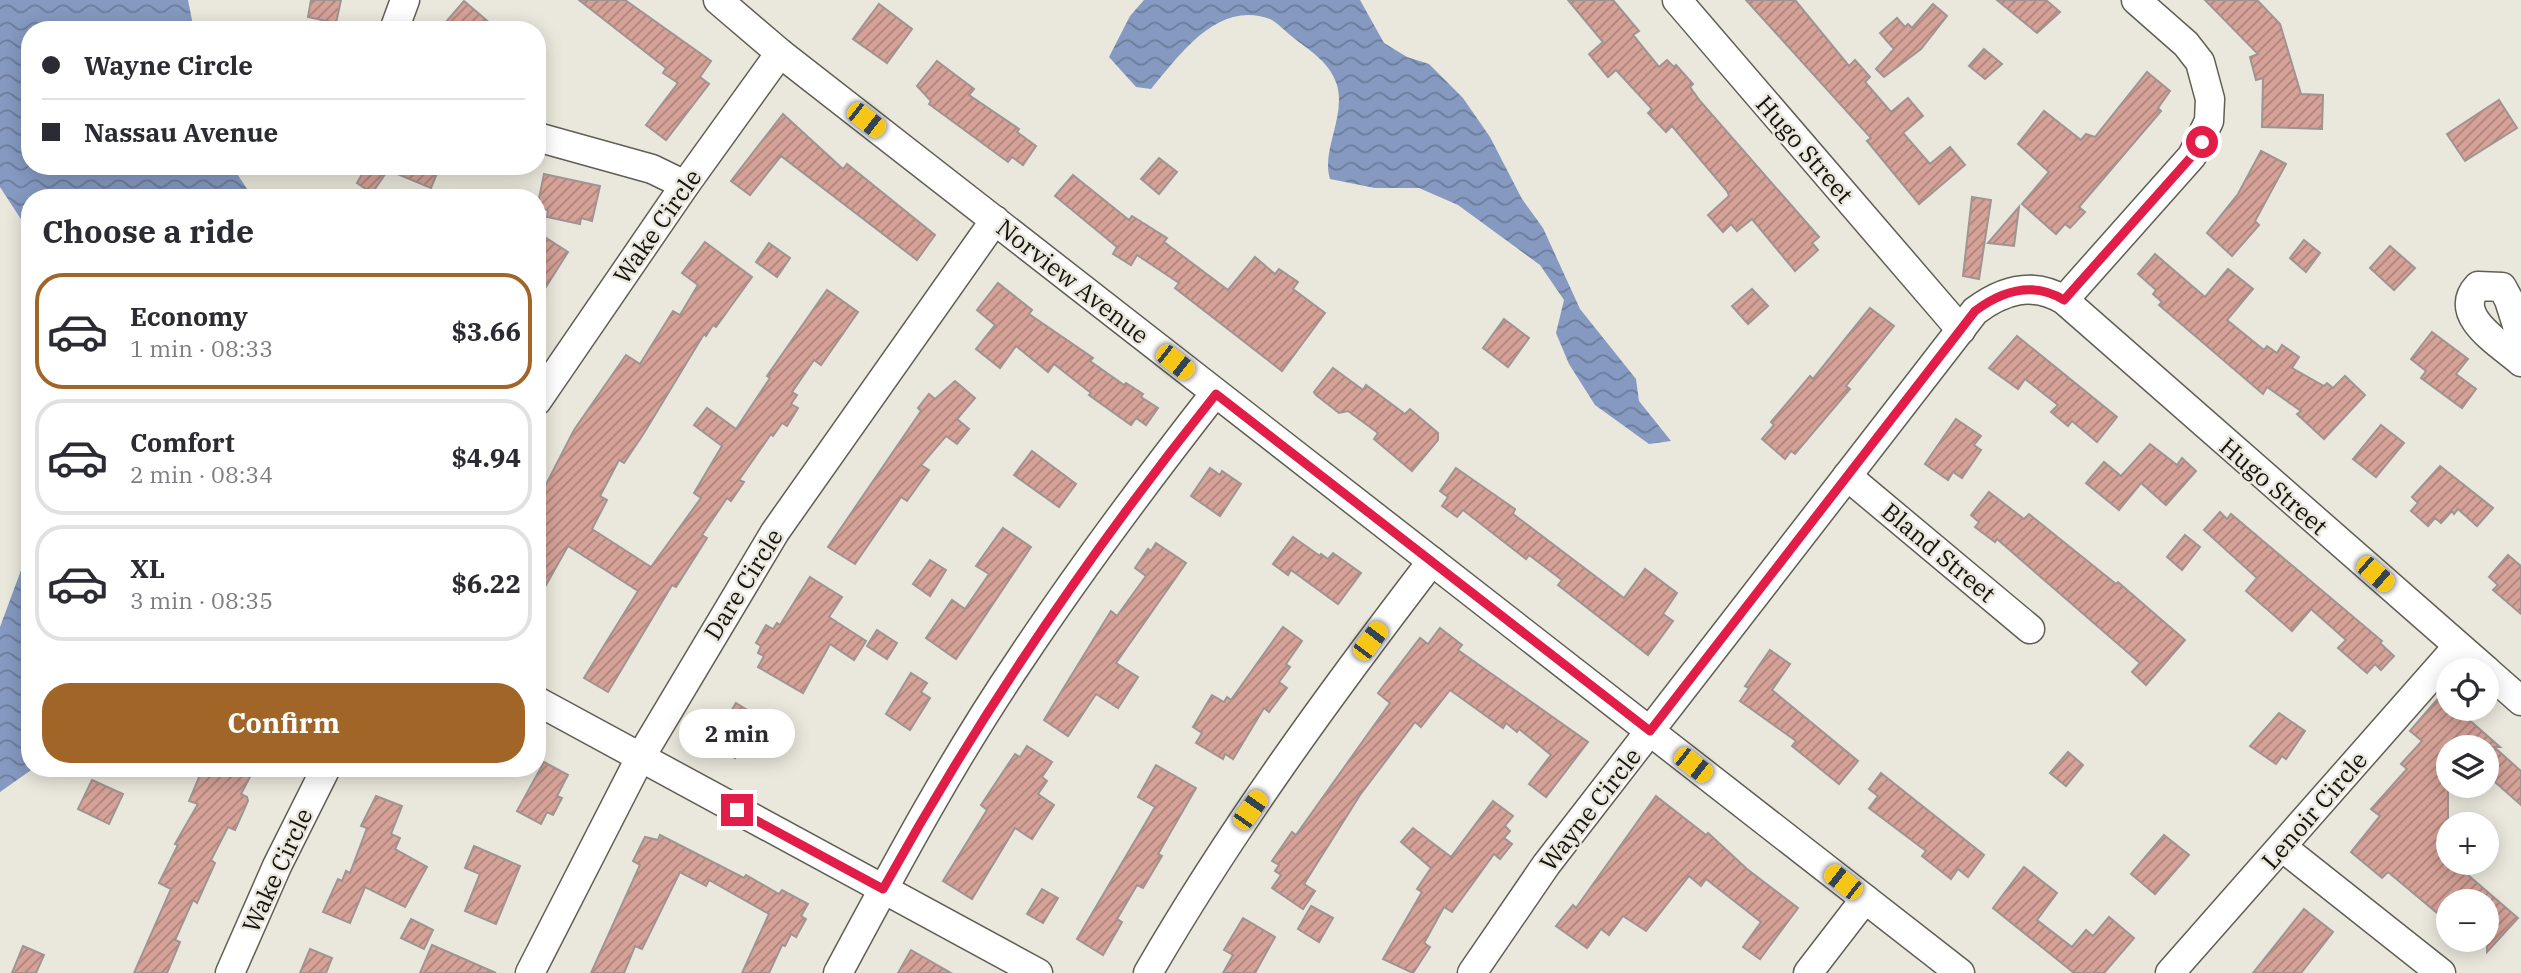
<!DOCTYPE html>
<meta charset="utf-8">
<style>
body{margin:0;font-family:"IBM Plex Serif",serif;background:#f7f7f7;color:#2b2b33;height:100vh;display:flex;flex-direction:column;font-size:26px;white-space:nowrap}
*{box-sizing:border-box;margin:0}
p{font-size:23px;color:#7c7c81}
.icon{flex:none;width:38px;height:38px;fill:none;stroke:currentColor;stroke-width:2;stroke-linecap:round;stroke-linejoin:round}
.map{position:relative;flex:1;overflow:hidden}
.sheet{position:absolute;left:21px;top:189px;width:525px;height:588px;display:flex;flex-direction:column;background:#fff;border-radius:28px;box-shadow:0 4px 18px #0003}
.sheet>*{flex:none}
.hud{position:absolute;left:21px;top:21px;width:525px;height:154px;border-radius:28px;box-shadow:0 4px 18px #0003;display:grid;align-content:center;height:154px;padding:0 21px;background:#fff}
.buttons{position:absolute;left:2436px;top:658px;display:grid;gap:14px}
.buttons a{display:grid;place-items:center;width:63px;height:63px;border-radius:50%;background:#fff;box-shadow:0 4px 18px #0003;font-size:35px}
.end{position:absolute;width:32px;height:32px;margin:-16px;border:9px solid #e11d48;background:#fff;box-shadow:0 0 0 4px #fff}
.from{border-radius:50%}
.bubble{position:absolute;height:49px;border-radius:24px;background:#fff;box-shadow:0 4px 18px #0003;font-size:23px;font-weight:700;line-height:49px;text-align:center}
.car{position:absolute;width:21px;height:42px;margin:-21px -10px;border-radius:9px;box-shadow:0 0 5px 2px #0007;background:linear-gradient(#f5c518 24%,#345 0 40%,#f5c518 0 76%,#345 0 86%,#f5c518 0)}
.hud b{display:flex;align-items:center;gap:24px;height:66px;font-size:26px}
.hud b+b{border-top:2px solid #e1e1e2}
.hud i{width:18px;height:18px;background:#2b2b33}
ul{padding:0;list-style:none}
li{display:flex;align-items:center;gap:21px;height:116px;margin:0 14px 10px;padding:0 7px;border:4px solid #e1e1e2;border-radius:28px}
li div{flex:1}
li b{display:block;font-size:26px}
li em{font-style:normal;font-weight:700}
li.on{border-color:#a16627}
li>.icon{width:63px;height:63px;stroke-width:1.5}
h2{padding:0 21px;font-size:32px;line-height:84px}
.primary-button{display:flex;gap:14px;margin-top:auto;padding:14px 21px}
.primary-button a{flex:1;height:80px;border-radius:28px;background:#a16627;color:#fff;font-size:28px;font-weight:700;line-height:80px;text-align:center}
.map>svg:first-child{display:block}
.water{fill:url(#water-waves)}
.building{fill:url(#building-hatch);stroke:#a09492;stroke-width:2}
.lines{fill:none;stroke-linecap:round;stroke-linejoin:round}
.minor-casing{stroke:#615e54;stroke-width:31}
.minor{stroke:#fff;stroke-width:28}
.route{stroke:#e11d48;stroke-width:9}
.labels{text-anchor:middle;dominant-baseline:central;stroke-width:5;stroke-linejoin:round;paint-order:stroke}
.street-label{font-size:24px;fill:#14130f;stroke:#eae7dc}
</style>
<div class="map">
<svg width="2521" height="973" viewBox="0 0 2521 973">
<defs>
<pattern id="water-waves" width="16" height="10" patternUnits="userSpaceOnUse" patternTransform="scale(1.75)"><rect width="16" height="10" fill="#8599c1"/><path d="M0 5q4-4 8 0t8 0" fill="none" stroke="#6c7c9b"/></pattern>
<pattern id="building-hatch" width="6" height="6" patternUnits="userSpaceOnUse" patternTransform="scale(1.75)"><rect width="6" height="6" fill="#d6a298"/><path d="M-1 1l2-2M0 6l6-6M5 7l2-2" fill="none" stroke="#ac837a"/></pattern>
</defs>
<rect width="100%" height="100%" fill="#eae7dc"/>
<g class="water">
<path d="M0,0H188L194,30H30V166H232L253,198H30V233L0,187Z"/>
<path d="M1144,0H1360L1384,43L1407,57L1429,64L1463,98L1490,137L1522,199L1543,228L1580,309L1636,379L1639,401L1671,441L1649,444L1595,405L1569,364L1556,333L1564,300L1540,265L1458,205L1419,188H1375L1330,179C1321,150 1346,117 1337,85C1330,63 1312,52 1295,39C1287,33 1278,23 1270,19C1217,0 1180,55 1151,89L1136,87L1109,57L1130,16Z"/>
<path d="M30,546V768H34L0,792V627Z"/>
</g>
<g class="building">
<path d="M311,0H341L336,23L308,17Z"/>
<path d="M579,0H625L711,61L700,77L709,84L666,140L646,125L678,83L663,73L666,68Z"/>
<path d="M1568,0H1613L1639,31L1633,35L1659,67L1667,60L1674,67L1676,65L1693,84L1690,87L1700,101L1819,237L1812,243L1818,250L1795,271L1752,219L1737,231L1731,224L1723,232L1708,215L1729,196L1727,191L1672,126L1666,132L1648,113L1652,109L1616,70L1608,77L1589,54L1603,42Z"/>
<path d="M1746,0H1795L1849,66L1855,60L1870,77L1865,82L1891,112L1908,98L1923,116L1903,133L1930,164L1950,147L1965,165L1919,204L1867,141L1871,138Z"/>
<path d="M1997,0H2046L2060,12L2037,33Z"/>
<path d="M2205,0H2257L2280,24L2301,94L2323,95L2322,129L2262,127L2263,78L2256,80L2250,57L2258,54Z"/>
<path d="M464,1L498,30H439Z"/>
<path d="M879,4L912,29L887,63L853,39Z"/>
<path d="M1933,4L1947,16L1921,49L1884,77L1876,69L1894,49L1880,33L1897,18L1905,27L1908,24L1912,28Z"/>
<path d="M1984,49L2002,64L1985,79L1969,66Z"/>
<path d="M937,61L974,89L969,95L1019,129L1017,132L1036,146L1023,165L1012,157L1008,162L929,104L931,101L917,86Z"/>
<path d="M2147,72L2170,91L2158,108L2161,111L2079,207L2085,212L2070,228L2065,224L2056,234L2022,204L2049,172L2018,144L2044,111L2081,140L2086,134L2095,137Z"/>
<path d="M2499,100L2517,128L2465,161L2447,134Z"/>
<path d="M783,114L843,169L847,164L935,235L917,260L781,156L750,195L731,181Z"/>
<path d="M2261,151L2286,164L2255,221L2259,225L2232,256L2207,233L2238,194Z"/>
<path d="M1159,158L1177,172L1159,194L1141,179Z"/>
<path d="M367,166H440L431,188L388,170L372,193L357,183Z"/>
<path d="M544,174L600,186L592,221L581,218L580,224L547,217L548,210L537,208Z"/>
<path d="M1073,175L1129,220L1132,216L1167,238L1164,242L1228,290L1255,257L1275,274L1279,269L1298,282L1293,289L1325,313L1282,371L1175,288L1179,283L1137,255L1131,265L1113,254L1117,247L1055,196Z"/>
<path d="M1972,197L1991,200L1979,279L1963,276Z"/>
<path d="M2019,207L2014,246L1988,243Z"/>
<path d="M537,232L568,252L537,301Z"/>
<path d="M2304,240L2320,253L2306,272L2290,258Z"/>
<path d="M705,242L752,277L716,327L713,325L706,336L704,334L644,433L624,463L619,460L600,496L607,500L592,529L651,567L701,498L694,493L722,446L694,425L707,408L736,429L770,378L767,376L827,290L858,312L821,365L814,360L792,392L797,395L791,404L798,408L787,426L782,423L773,436L771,434L739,480L744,482L731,501L727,498L702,535L707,538L676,587L672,585L608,692L584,678L638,591L568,546L537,601V502L574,430L626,355L640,364L673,311L680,315L698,285L682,273Z"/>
<path d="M769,243L790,258L777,277L756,262Z"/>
<path d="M2390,246L2415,268L2394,290L2370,268Z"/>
<path d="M2155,254L2205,297L2228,269L2253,289L2227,320L2264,350L2267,346L2277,353L2282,345L2299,357L2292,368L2324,386L2327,383L2333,388L2345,376L2365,395L2324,439L2297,414L2301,411L2267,387L2263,394L2159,305L2162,302L2153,294L2156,290L2138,274Z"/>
<path d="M998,283L1032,310L1029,314L1093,358L1090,361L1124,385L1126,383L1143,394L1141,397L1158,408L1146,425L1136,418L1131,425L1089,395L1091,393L1054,364L1048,372L1016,346L1000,368L976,349L995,325L977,310Z"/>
<path d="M1752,289L1768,306L1748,324L1732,306Z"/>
<path d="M1870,308L1894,326L1846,386L1850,389L1795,454L1791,451L1785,459L1762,439L1774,425L1771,422L1810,376L1813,379Z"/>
<path d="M1504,319L1529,338L1508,367L1483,348Z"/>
<path d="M2432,332L2468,359L2456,374L2476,389L2462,408L2421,378L2426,371L2411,359Z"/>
<path d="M2017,336L2117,417L2097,442L2072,421L2068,426L2051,412L2058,405L2025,379L2018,389L1989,368Z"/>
<path d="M1333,368L1363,390L1366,385L1405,414L1410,409L1438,433V440L1412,471L1374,439L1378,433L1348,411L1339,413L1316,395L1314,392Z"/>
<path d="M955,381L975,398L957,419L969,429L957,444L946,436L921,465L929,470L907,501L901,497L855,564L828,547L921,411L918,408L929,394L935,399Z"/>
<path d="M1956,419L1981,436L1974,445L1981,450L1962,478L1953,472L1948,480L1925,464Z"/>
<path d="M2381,425L2404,443L2376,477L2353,459Z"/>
<path d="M2150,444L2177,465L2182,458L2196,471L2166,505L2141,483L2119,510L2086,483L2104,462L2121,476Z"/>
<path d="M1032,451L1076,484L1059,507L1014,475Z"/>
<path d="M2440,466L2493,508L2477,526L2458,509L2454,514L2452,511L2441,523L2435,518L2428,526L2411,511L2418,503L2412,497Z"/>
<path d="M1210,468L1220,475L1222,471L1241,484L1220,516L1191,496Z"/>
<path d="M1456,468L1515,509L1513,514L1624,598L1645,569L1677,593L1663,614L1673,621L1648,655L1558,585L1562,580L1529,555L1526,559L1463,510L1457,517L1442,506L1448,497L1440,491Z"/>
<path d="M1989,492L2024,519L2029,514L2116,584L2118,582L2185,640L2146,685L2132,672L2140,663L1997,539L1995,542L1975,527L1979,522L1971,515Z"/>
<path d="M2220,512L2227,519L2231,514L2382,641L2380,643L2394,656L2381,670L2375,664L2367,673L2338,648L2346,640L2311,609L2292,631L2246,591L2257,578L2204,530Z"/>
<path d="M1003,528L1031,547L956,659L926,638L952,600L965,609L989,574L976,566Z"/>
<path d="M2185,535L2200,547L2182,570L2167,557Z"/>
<path d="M1293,537L1320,556L1321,554L1328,559L1333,553L1361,573L1338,604L1291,570L1288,575L1273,564Z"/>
<path d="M1156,543L1186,563L1116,663L1138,677L1118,708L1096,694L1068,736L1044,720L1111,611L1117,616L1146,576L1135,568L1148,549L1151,551Z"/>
<path d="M2508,555L2521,566V614L2493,590L2498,585L2489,577Z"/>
<path d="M930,560L946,570L930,596L913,584Z"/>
<path d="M810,577L842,597L829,617L866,641L854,660L830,644L803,693L758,667L764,656L758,653L761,646L756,643L766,625L773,629L777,623L780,625Z"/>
<path d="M1283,627L1302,641L1286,664L1290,667L1279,682L1287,688L1269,712L1264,708L1233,759L1225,754L1223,759L1196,743L1202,733L1193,727L1212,695L1224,702L1227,697L1231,700Z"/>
<path d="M1440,628L1462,645L1458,650L1588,742L1546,797L1529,784L1551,755L1519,729L1517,732L1506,723L1503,728L1450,690L1421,727L1415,722L1360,795L1304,884L1315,891L1303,909L1272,888L1281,875L1275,871L1279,865L1272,861L1292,832L1296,835L1390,703L1378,693L1420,638L1428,644Z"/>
<path d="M877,630L897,643L887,659L867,646Z"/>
<path d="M1770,650L1790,664L1772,690L1858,761L1839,784L1792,746L1796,741L1740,701L1749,688L1745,686Z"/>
<path d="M911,673L927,683L921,692L930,698L910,730L886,714Z"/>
<path d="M2448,687V709H2475L2467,718L2500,747H2494L2521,771V805L2487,775V747H2448V836L2438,849L2448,858V863H2454L2518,918L2487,952V901H2448V922L2388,872L2382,878L2351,852L2380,816L2371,809L2407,769L2401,764L2422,741L2410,731Z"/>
<path d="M736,703L759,717L735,758L712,744Z"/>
<path d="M2279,713L2305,731L2286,759L2282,756L2276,764L2250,746Z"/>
<path d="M1027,746L1052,762L1042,777L1047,781L1038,794L1054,805L1032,839L1015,828L972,899L943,881L987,810L981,805L1015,754L1020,757Z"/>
<path d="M2068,752L2083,765L2066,786L2050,773Z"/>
<path d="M544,762L568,775L557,796L562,798L553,815L547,812L541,824L517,811Z"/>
<path d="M1156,765L1196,788L1158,854L1162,856L1156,866L1143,888L1137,885L1117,919L1122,922L1103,955L1077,939L1155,807L1138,797Z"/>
<path d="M203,768H220L251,775L241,794L247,797L248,801L235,830L228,827L211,860L215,863L197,903L193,900L175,940L180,942L167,973H134L171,889L159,883L178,845L175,844L198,804L189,801Z"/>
<path d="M1881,773L1984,855L1968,877L1958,869L1951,879L1922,856L1926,851L1869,808L1878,796L1869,789Z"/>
<path d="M92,780L123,794L109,824L78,809Z"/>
<path d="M376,796L402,806L391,834L400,838L395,849L427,867L405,907L365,887L350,923L323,912L338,879L342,881L346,871L350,873L367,828L361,826Z"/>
<path d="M1656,796L1706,835L1708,833L1747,869L1798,908L1760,959L1743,947L1761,922L1706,879L1701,886L1689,876L1646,931L1623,916L1609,935L1601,929L1587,948L1556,926L1573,905L1576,908Z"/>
<path d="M1493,801L1513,816L1505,826L1510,831L1504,838L1512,844L1500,859L1494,854L1452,912L1444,907L1424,943L1430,947L1413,973L1383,959L1422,892L1417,889L1431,868L1401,842L1413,828L1451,857Z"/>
<path d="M660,835L744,878L746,875L779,894L782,890L808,904L801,916L806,919L796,937L791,934L785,946L782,945L769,973H742L769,914L709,880L706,886L680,872L642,949L635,946L624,973H591L640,865L633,861L645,837L658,840Z"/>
<path d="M2164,835L2189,855L2155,894L2131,874Z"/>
<path d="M474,846L520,866L496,924L465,911L480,874L465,868Z"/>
<path d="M2024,867L2057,893L2037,920L2072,947L2086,930L2093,936L2109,917L2134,938L2104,973H2074L1993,908Z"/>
<path d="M1042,889L1058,898L1043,923L1027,914Z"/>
<path d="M1311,906L1333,918L1319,942L1298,929Z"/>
<path d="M2304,909L2333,932L2301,973H2253Z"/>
<path d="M1243,918L1275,937L1255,973H1223L1233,955L1224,950Z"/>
<path d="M411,919L433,930L424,949L401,938Z"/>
<path d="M432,945L496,973H420Z"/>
<path d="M23,946L44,955L36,973H12Z"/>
<path d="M310,949L332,958L326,973H300Z"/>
<path d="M911,950L951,973H898Z"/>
</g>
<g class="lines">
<defs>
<g id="minor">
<path d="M718,0L780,53L1960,973"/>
<path d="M1677,0L1961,330"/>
<path d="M394,30L405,0"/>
<path d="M537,137L652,169L685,185"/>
<path d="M2064,300L2192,156L2209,121L2210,99L2200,62L2186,44L2136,0"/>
<path d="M2521,338L2509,300L2502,287L2478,286C2450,315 2501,344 2521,362"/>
<path d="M537,401L685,185L780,53"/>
<path d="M1847,476L2030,629"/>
<path d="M2487,671L2521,701"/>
<path d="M537,701L1038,973"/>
<path d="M2282,847L2441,973"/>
<path d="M230,973L277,866L326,768"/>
<path d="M530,973L640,758L775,532L995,220"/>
<path d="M838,973C895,867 952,760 1020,660C1081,568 1147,480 1215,393"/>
<path d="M1148,973C1232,828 1330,694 1432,561"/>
<path d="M1472,973L1546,865L1975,311C2003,290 2032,281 2064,300L2486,670"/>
<path d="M1808,973L1865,899"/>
<path d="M2170,973L2458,646"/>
</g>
</defs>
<use href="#minor" class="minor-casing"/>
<use href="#minor" class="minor"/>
</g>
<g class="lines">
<path class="route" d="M737,810L883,889C980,714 1091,550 1216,394L1650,731L1975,311C2003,290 2033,281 2064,300L2192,156L2202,142"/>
</g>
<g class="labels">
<g class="street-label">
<text transform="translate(1805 149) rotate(49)">Hugo Street</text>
<text transform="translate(657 226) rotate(-55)">Wake Circle</text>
<text transform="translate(1073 281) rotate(38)">Norview Avenue</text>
<text transform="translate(2274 486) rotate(41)">Hugo Street</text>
<text transform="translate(1939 552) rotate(40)">Bland Street</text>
<text transform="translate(743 584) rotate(-58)">Dare Circle</text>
<text transform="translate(1590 809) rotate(-52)">Wayne Circle</text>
<text transform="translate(2314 810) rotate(-49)">Lenoir Circle</text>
<text transform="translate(277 870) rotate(-65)">Wake Circle</text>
</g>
</g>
</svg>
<div class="buttons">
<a><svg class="icon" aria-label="locate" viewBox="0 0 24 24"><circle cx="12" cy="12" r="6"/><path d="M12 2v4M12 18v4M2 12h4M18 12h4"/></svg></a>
<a><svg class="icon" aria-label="layers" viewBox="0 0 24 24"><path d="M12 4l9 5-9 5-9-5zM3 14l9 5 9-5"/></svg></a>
<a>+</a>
<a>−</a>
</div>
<i class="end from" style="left:2202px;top:142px"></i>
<i class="end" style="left:737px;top:810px"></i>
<div class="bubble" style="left:679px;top:709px;width:116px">2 min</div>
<i class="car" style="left:866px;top:120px;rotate:128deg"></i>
<i class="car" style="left:1175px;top:362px;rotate:128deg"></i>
<i class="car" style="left:2375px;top:574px;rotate:131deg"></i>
<i class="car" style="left:1370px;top:641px;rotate:37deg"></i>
<i class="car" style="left:1693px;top:765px;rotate:128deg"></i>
<i class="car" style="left:1250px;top:810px;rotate:35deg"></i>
<i class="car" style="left:1843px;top:882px;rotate:308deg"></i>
<div class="hud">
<b><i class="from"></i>Wayne Circle</b>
<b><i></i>Nassau Avenue</b>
</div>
<section class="sheet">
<h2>Choose a ride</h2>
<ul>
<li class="on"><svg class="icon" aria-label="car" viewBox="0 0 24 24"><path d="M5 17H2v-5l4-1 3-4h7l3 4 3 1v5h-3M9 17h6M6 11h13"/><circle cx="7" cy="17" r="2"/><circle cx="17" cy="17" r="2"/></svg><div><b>Economy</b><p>1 min · 08:33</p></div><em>$3.66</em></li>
<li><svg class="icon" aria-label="car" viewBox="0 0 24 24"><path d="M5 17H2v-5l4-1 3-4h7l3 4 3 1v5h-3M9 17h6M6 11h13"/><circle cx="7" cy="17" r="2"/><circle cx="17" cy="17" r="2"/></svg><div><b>Comfort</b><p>2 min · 08:34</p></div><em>$4.94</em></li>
<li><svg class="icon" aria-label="car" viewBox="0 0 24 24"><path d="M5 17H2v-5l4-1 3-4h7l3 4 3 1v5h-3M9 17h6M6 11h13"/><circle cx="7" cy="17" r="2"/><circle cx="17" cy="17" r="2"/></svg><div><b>XL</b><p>3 min · 08:35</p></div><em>$6.22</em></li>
</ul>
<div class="primary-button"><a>Confirm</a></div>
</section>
</div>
